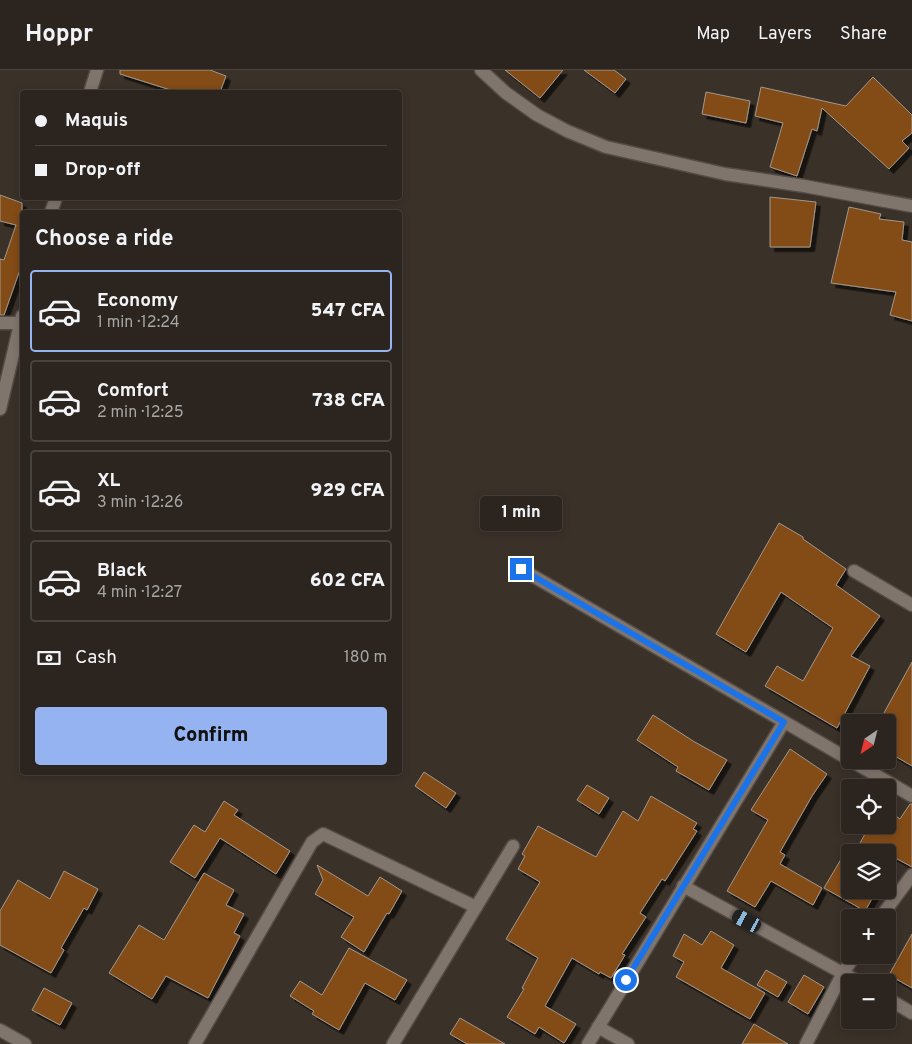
<!DOCTYPE html>
<meta charset="utf-8">
<style>
body{margin:0;font-family:Overpass,sans-serif;background:#342d28;color:#f1f3f6;height:100vh;display:flex;flex-direction:column;font-size:19px;white-space:nowrap}
*{box-sizing:border-box;margin:0}
p{font-size:16px;color:#a6a5a4}
.icon{flex:none;width:28px;height:28px;fill:none;stroke:currentColor;stroke-width:2;stroke-linecap:round;stroke-linejoin:round}
.map{position:relative;flex:1;overflow:hidden}
.side{position:absolute;left:20px;top:140px;width:382px;height:565px;display:flex;flex-direction:column;background:#2c251f;border-radius:5px;box-shadow:0 2px 8px #0003,0 0 0 1px #48423d}
.side>*{flex:none}
.top-card{position:absolute;left:20px;top:20px;width:382px;height:110px;border-radius:5px;box-shadow:0 2px 8px #0003,0 0 0 1px #48423d;display:grid;align-content:center;height:110px;padding:0 15px;background:#2c251f}
.needle{width:32px;rotate:215deg}
.buttons{position:absolute;left:841px;top:644px;display:grid;gap:10px}
.buttons a{display:grid;place-items:center;width:55px;height:55px;border-radius:5px;background:#2c251f;box-shadow:0 2px 8px #0003,0 0 0 1px #48423d;font-size:25px}
.end{position:absolute;width:22px;height:22px;margin:-11px;border:6px solid #1a73e8;background:#fff;box-shadow:0 0 0 2px #fff}
.from{border-radius:50%}
.bubble{position:absolute;height:35px;border-radius:5px;background:#2c251f;box-shadow:0 2px 8px #0003,0 0 0 1px #48423d;font-size:16px;font-weight:800;line-height:35px;text-align:center}
.car{position:absolute;width:15px;height:30px;margin:-15px -8px;border-radius:6px;box-shadow:0 0 4px 1px #0007;background:linear-gradient(#222 24%,#8ab4d8 0 40%,#222 0 76%,#8ab4d8 0 86%,#222 0)}
.top-card b{display:flex;align-items:center;gap:18px;height:48px;font-size:19px}
.top-card b+b{border-top:1px solid #48423d}
.top-card i{width:12px;height:12px;background:#f1f3f6}
ul{padding:0;list-style:none}
li{display:flex;align-items:center;gap:15px;height:82px;margin:0 10px 8px;padding:0 5px;border:2px solid #48423d;border-radius:5px}
li div{flex:1}
li b{display:block;font-size:19px}
li em{font-style:normal;font-weight:800}
li.active{border-color:#95b2f1}
li>.icon{width:45px;height:45px;stroke-width:1.5}
h2{padding:0 15px;font-size:22px;line-height:60px}
.pay{display:flex;align-items:center;gap:12px;height:55px;padding:0 15px;font-size:19px}
.pay p{margin-inline-start:auto}
.action{display:flex;gap:10px;margin-top:auto;padding:10px 15px}
.action a{flex:1;height:58px;border-radius:5px;background:#95b2f1;color:#111;font-size:20px;font-weight:800;line-height:58px;text-align:center}
header{display:flex;align-items:center;gap:30px;box-sizing:border-box;height:70px;padding:0 25px;background:#2c251f;border-bottom:1px solid #48423d}
header strong{font-size:24px}
nav{display:flex;gap:28px;margin-inline-start:auto;font-size:18px}
.map>svg:first-child{display:block}
.building{fill:#834c12;stroke:#a2978e;filter:url(#shadow)}
.lines{fill:none;stroke-linecap:round;stroke-linejoin:round}
.street-casing{stroke:#544c46;stroke-width:15}
.street{stroke:#80756d;stroke-width:12}
.route{stroke:#1a73e8;stroke-width:6}
</style>
<header>
<strong>Hoppr</strong>
<nav><a>Map</a><a>Layers</a><a>Share</a></nav>
</header>
<div class="map">
<svg width="912" height="974" viewBox="0 0 912 974">
<defs>
<filter id="shadow"><feDropShadow dx="4.5" dy="4.5" stdDeviation="0" flood-color="#0009"/></filter>
</defs>
<rect width="100%" height="100%" fill="#3a3129"/>
<g class="building">
<path d="M120,0H210L226,6L220,22H177L120,4Z"/>
<path d="M505,0H563L540,28Z"/>
<path d="M584,0H614L626,9L615,23Z"/>
<path d="M873,7L912,45V63L902,71L909,78L889,99L822,38L817,61L812,59L797,106L770,97L783,53L755,46L761,17L846,36Z"/>
<path d="M706,22L750,31L746,53L702,44Z"/>
<path d="M0,125L22,133V194L4,245H0V189L4,190L16,155L0,151Z"/>
<path d="M770,127L816,132L810,177H770Z"/>
<path d="M849,137L881,144L879,149L904,152L902,170L912,172V251L890,245L896,222L831,213Z"/>
<path d="M779,453L803,467V469L846,499L836,515L880,546L851,586L870,596L837,658L765,616L777,596L803,611L833,558L781,522L746,582L716,564Z"/>
<path d="M912,592V696L888,682V652H879Z"/>
<path d="M653,645L693,671L727,690L709,720L676,701L678,697L637,670Z"/>
<path d="M790,679L827,704L812,726L780,782L785,785L780,794L822,818L813,835L771,811L755,837L727,821L768,750L751,740Z"/>
<path d="M424,702L456,723L446,738L415,716Z"/>
<path d="M587,715L609,728L599,744L577,730Z"/>
<path d="M651,726L697,753L693,759L697,761L665,811L662,809L640,843L646,847L622,884L625,885L611,908L600,902L599,904L572,888L545,936L576,954L564,973L539,957L535,964L507,947L524,919L522,918L538,888L506,869L540,812L518,799L525,786L522,784L538,756L596,787L623,741L638,751Z"/>
<path d="M224,731L238,740L234,745L290,781L276,804L220,768L195,808L170,792L194,755L205,762Z"/>
<path d="M910,734H912V797L888,784V782H855L870,755H888V740L900,749Z"/>
<path d="M850,774V820H877L865,841L824,818Z"/>
<path d="M317,795L368,826L380,807L402,821L389,844L387,843L364,882L341,867L354,847L315,824L323,810Z"/>
<path d="M64,801L98,819L87,840L84,838L61,878L64,880L51,903L0,875V841L18,810L50,829Z"/>
<path d="M204,803L234,820L226,835L244,844L234,863L240,866L208,928L166,906L152,929L109,903L139,855L164,870Z"/>
<path d="M711,861L734,875L721,898L765,923L750,949L676,907L684,892L673,886L684,864L702,875Z"/>
<path d="M912,864V918L889,905Z"/>
<path d="M349,878L407,910L395,930L365,913L339,960L312,944L314,941L290,926L300,911L322,925Z"/>
<path d="M766,900L787,912L778,927L757,915Z"/>
<path d="M804,905L824,917L808,944L788,932Z"/>
<path d="M44,918L72,933L60,955L32,940Z"/>
<path d="M460,948L505,974H467L450,964Z"/>
<path d="M754,954L788,974H742Z"/>
</g>
<g class="lines">
<defs>
<g id="street">
<path d="M481,0L506,23L537,45L567,61L606,77L725,104L804,116L912,136"/>
<path d="M90,22L97,0"/>
<path d="M51,142L56,128"/>
<path d="M0,253H21"/>
<path d="M0,339L22,246"/>
<path d="M521,499L912,726"/>
<path d="M854,501L912,535"/>
<path d="M683,816L859,912"/>
<path d="M880,848L912,805"/>
<path d="M888,929L912,943"/>
<path d="M598,957L628,974"/>
<path d="M0,960L25,974"/>
<path d="M195,974L312,772L323,764L476,837"/>
<path d="M393,974L513,776"/>
<path d="M588,974L784,652"/>
<path d="M806,974L843,903L855,885"/>
</g>
</defs>
<use href="#street" class="street-casing"/>
<use href="#street" class="street"/>
</g>
<g class="lines">
<path class="route" d="M521,499L784,652L626,910"/>
</g>
</svg>
<div class="buttons">
<a><svg class="needle" viewBox="-14 -14 28 28"><path d="M0-13l5 13h-10z" fill="#e53935"/><path d="M0 13l5-13h-10z" fill="#a6a5a4"/></svg></a>
<a><svg class="icon" aria-label="locate" viewBox="0 0 24 24"><circle cx="12" cy="12" r="6"/><path d="M12 2v4M12 18v4M2 12h4M18 12h4"/></svg></a>
<a><svg class="icon" aria-label="layers" viewBox="0 0 24 24"><path d="M12 4l9 5-9 5-9-5zM3 14l9 5 9-5"/></svg></a>
<a>+</a>
<a>−</a>
</div>
<i class="end from" style="left:626px;top:910px"></i>
<i class="end" style="left:521px;top:499px"></i>
<div class="bubble" style="left:480px;top:426px;width:82px">1 min</div>
<i class="car" style="left:747px;top:851px;rotate:298deg"></i>
<div class="top-card">
<b><i class="from"></i>Maquis</b>
<b><i></i>Drop-off</b>
</div>
<section class="side">
<h2>Choose a ride</h2>
<ul>
<li class="active"><svg class="icon" aria-label="car" viewBox="0 0 24 24"><path d="M5 17H2v-5l4-1 3-4h7l3 4 3 1v5h-3M9 17h6M6 11h13"/><circle cx="7" cy="17" r="2"/><circle cx="17" cy="17" r="2"/></svg><div><b>Economy</b><p>1 min · 12:24</p></div><em>547 CFA</em></li>
<li><svg class="icon" aria-label="car" viewBox="0 0 24 24"><path d="M5 17H2v-5l4-1 3-4h7l3 4 3 1v5h-3M9 17h6M6 11h13"/><circle cx="7" cy="17" r="2"/><circle cx="17" cy="17" r="2"/></svg><div><b>Comfort</b><p>2 min · 12:25</p></div><em>738 CFA</em></li>
<li><svg class="icon" aria-label="car" viewBox="0 0 24 24"><path d="M5 17H2v-5l4-1 3-4h7l3 4 3 1v5h-3M9 17h6M6 11h13"/><circle cx="7" cy="17" r="2"/><circle cx="17" cy="17" r="2"/></svg><div><b>XL</b><p>3 min · 12:26</p></div><em>929 CFA</em></li>
<li><svg class="icon" aria-label="car" viewBox="0 0 24 24"><path d="M5 17H2v-5l4-1 3-4h7l3 4 3 1v5h-3M9 17h6M6 11h13"/><circle cx="7" cy="17" r="2"/><circle cx="17" cy="17" r="2"/></svg><div><b>Black</b><p>4 min · 12:27</p></div><em>602 CFA</em></li>
</ul>
<div class="pay"><svg class="icon" aria-label="cash" viewBox="0 0 24 24"><path d="M3 7h18v10H3z"/><circle cx="12" cy="12" r="2"/></svg>Cash<p>180 m</p></div>
<div class="action"><a>Confirm</a></div>
</section>
</div>
